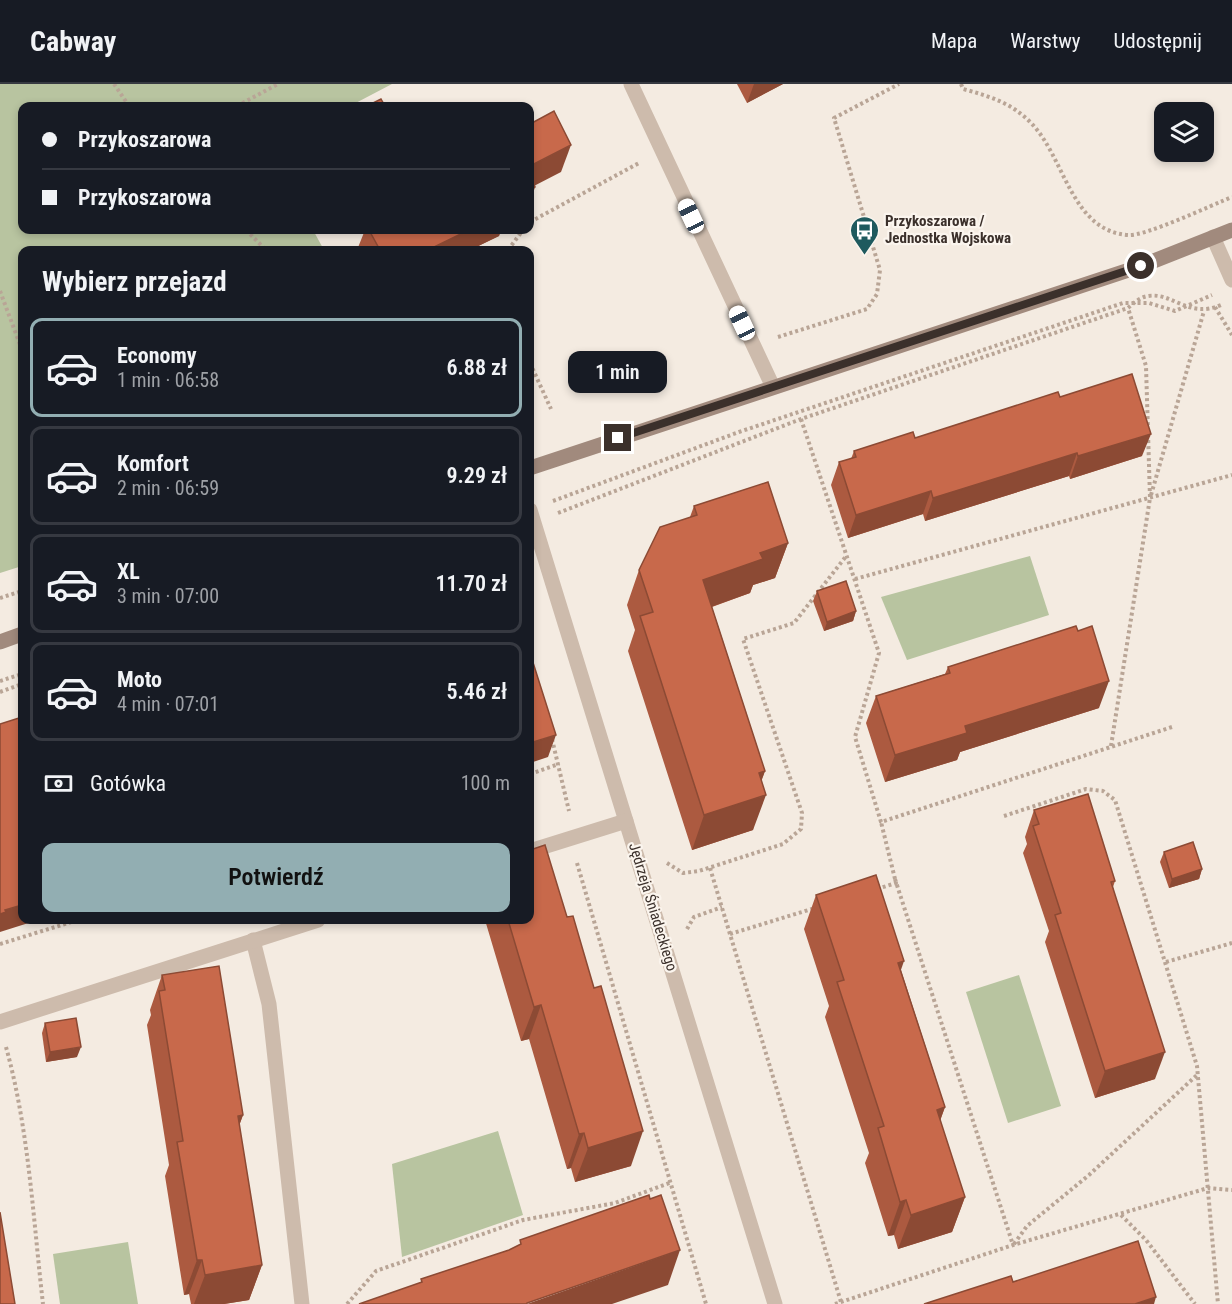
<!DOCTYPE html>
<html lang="pl">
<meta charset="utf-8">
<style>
body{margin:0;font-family:"Roboto Condensed",sans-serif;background:#20242c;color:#f1f3f6;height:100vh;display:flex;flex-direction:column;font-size:22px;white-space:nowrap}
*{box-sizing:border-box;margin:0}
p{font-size:20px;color:#9ea1a6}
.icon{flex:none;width:33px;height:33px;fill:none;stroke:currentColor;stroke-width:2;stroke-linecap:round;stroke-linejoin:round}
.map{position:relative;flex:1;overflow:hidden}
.sheet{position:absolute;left:18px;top:162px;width:516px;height:678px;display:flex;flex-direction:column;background:#171b24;border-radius:12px;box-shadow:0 3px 9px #0003}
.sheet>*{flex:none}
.banner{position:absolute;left:18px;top:18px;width:516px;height:132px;border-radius:12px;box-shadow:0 3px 9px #0003;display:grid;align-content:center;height:132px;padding:0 24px;background:#171b24}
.controls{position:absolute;left:1154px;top:18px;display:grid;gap:12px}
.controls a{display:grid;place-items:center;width:60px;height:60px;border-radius:12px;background:#171b24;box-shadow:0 3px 9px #0003;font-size:30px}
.end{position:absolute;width:27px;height:27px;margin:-14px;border:8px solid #3b302b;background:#fff;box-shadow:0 0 0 3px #fff}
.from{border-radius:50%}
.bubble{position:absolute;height:42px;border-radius:12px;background:#171b24;box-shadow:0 3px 9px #0003;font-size:20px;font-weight:600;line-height:42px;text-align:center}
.car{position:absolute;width:18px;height:36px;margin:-18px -9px;border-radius:8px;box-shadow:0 0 4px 2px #0007;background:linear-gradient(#fff 24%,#345 0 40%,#fff 0 76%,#345 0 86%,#fff 0)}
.banner b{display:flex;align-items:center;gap:21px;height:57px;font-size:22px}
.banner b+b{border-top:2px solid #363941}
.banner i{width:15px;height:15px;background:#f1f3f6}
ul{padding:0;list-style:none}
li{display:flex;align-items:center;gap:18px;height:99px;margin:0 12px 9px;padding:0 12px;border:3px solid #363941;border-radius:12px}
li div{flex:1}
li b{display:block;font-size:22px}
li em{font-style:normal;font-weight:600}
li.active{border-color:#92aeb2}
li>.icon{width:54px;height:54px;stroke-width:1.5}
h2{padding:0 24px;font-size:27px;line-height:72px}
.pay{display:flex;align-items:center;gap:15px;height:66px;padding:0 24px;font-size:22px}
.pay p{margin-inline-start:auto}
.cta{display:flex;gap:12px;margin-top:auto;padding:12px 24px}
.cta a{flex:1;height:69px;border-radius:12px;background:#92aeb2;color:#111;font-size:24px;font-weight:600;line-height:69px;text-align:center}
header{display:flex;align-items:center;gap:36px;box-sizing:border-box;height:84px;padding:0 30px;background:#171b24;border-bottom:2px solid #363941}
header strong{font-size:28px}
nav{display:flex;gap:33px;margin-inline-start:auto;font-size:21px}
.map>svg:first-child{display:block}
.green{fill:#b8c4a0}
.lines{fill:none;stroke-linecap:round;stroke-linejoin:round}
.path{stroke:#b9a596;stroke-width:4;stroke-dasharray:3 3;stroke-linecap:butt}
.lane{stroke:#cdbbac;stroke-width:15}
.street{stroke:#cdbbac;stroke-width:15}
.secondary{stroke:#a18a7d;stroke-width:15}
.wall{fill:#ac5a40}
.shaded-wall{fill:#8c4a34}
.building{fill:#c8694b;stroke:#8c4a34;stroke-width:1.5}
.route{stroke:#3b302b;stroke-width:8}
.labels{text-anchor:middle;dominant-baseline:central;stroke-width:4.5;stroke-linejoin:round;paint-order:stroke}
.poi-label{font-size:15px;font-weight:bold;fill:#3b302b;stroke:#fbf5ee;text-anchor:start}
.street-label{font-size:15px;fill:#3b302b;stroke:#fbf5ee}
</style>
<header>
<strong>Cabway</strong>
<nav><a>Mapa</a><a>Warstwy</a><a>Udostępnij</a></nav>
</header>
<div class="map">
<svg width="1232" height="1220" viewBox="0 0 1232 1220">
<rect width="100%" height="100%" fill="#f4ebe1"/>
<g class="green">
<path d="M0,0H392L350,22H22V146H313L324,166H22V482L0,489Z"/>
<path d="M1030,472L1049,531L907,576L881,513Z"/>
<path d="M1019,891L1061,1022L1008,1039L966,908Z"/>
<path d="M498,1047L523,1131L402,1173L392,1080Z"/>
<path d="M128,1158L138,1220H60L53,1170Z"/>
</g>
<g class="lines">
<g class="path">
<path d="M114,0L129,22"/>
<path d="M961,0L963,5C989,12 1012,19 1031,39C1065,73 1071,148 1129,151C1146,152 1212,121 1232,113"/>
<path d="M237,22L278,0"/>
<path d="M530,138L639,79"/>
<path d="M246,146L266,166"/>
<path d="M508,166L523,146"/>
<path d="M0,207L22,266"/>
<path d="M1215,223L1232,251"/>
<path d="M778,253L867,225L877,210L880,186L834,34L899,0"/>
<path d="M530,279L551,325"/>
<path d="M801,335L879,569L855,653L881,738L1172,643"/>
<path d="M1151,411L1204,227"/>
<path d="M553,417L739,348L1123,219H1149L1175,227L1212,211"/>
<path d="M558,429L801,335L1128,224"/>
<path d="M855,495L1232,391"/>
<path d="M0,514L22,507"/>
<path d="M0,597L22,590"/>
<path d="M0,608L22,600"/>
<path d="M552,655L569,727"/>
<path d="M1111,662L1150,414L1146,282L1128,224C1134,219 1140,213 1148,212C1173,208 1188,235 1221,221"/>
<path d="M530,690L559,680"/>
<path d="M1004,732L1086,705L1103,707L1115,716L1197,982L1218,1220"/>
<path d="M577,779L706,1220"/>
<path d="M667,779L683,789L699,787L783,760L801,745L802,729L743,555L794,539L847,471"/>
<path d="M710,784L841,1218"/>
<path d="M895,795L1013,1161"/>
<path d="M877,805L896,799L881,738"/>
<path d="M687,845L694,833L722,823"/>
<path d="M730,850L815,824"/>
<path d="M0,860L78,836"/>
<path d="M1166,878L1232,859"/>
<path d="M6,963C29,1046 33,1134 43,1220"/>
<path d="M1121,1131L1146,1156L1195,1220"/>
<path d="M1014,1160L1027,1142L1089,1091L1198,990"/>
<path d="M347,1220L376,1187L523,1136L615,1119L672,1098"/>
<path d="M835,1220L1013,1161L1208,1104L1232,1106"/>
</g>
<g class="lane">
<path d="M631,0L773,303"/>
<path d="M253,856L269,920L302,1220"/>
</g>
<g class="street">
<path d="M1213,153L1232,196"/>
<path d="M530,426L775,1220"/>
<path d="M530,767L626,737"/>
<path d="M0,938L318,836"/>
</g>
<g class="secondary">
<path d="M530,384L1141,182L1232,146"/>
<path d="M0,558L22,550"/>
</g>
</g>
<g class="wall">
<path d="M737,0H783L747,19Z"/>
<path d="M365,146H501L499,152L470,166H357Z"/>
<path d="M1060,313L1142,372L1070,395L1069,392L925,437L923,430L848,454L831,401L839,378L851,375L854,367L915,354Z"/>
<path d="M694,422L788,459L775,494L753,501L750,509L712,523L765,687L761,697L753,746L692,766L628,567L635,546L627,521L639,486L690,433Z"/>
<path d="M817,507L856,527L853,537L824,547L813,517Z"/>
<path d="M948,583L1099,624L960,668L957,676L885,698L866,639L876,612L945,590Z"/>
<path d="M1034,726L1115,797L1113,803L1155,995L1095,1014L1045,858L1049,847L1023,769L1027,760L1025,753Z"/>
<path d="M1164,768L1202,785L1199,795L1169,804L1160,778Z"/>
<path d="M816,811L901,886L945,1023L940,1037L965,1113L952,1148L898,1165L894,1151L888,1152L865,1079L869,1069L825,933L829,922L804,845Z"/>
<path d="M485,836H530L631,1082L575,1098L571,1084L567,1085L529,955L521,957Z"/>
<path d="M162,891L243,1031L239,1042L262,1181L249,1216L224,1220H191L189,1210L184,1211L165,1092L169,1081L147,941L151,931L150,926Z"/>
<path d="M45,939L77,973L46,978L42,949Z"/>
</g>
<g class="shaded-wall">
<path d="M754,0H783L747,19Z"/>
<path d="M571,61L561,88L530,104V82Z"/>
<path d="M535,103L530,119V106Z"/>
<path d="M469,146H501L499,152L470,166H428Z"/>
<path d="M1151,350L1142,372L1070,395L1078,372Z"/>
<path d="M1077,369L1069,392L925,437L933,414Z"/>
<path d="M931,407L923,430L848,454L856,431Z"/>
<path d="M788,459L775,494L753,501L750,509L691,530L703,496L760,469Z"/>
<path d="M856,527L853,537L824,547L827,538Z"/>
<path d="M1109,597L1099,624L960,668L957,676L885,698L895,671L965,642Z"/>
<path d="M556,651L548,673L530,679V659Z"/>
<path d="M765,687L755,715L766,711L753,746L692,766L704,731L759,689Z"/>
<path d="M1202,785L1199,795L1169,804L1172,795Z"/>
<path d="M22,821V836H38L0,848V830L5,826Z"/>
<path d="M904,877L892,912L898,879Z"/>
<path d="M541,921L529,955L521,957L534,923Z"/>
<path d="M81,963L77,973L46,978L50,968Z"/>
<path d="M1165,968L1155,995L1095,1014L1105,987Z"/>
<path d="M945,1023L932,1058L937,1026Z"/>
<path d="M243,1031L230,1066L238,1032Z"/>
<path d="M643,1047L631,1082L575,1098L588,1064Z"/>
<path d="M584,1049L571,1084L567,1085L579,1050Z"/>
<path d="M965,1113L952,1148L898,1165L911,1131Z"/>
<path d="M906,1116L894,1151L888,1152L900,1118Z"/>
<path d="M680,1166L668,1201L612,1220H527Z"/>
<path d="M197,1176H202L189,1210L184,1211Z"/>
<path d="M262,1181L249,1216L224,1220H194L205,1191Z"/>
<path d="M1156,1213L1154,1220H1135Z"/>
</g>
<g class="building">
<path d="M381,15L385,22H367Z"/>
<path d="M554,27L571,61L530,82V40Z"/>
<path d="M530,91L535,103L530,106Z"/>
<path d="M369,146H469L428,166H380Z"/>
<path d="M1132,290L1151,350L1078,372L1077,369L933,414L931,407L856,431L839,378L856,373L854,367L913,348L915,354L1058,308L1060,313Z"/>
<path d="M768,398L788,459L760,469L763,475L703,496L765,687L759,689L766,711L704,731L640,532L653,528L639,486L660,443L697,431L694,422Z"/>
<path d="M846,497L856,527L827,538L817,507Z"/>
<path d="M1076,542L1078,547L1092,542L1109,597L965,642L967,649L895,671L876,612L950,589L948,583Z"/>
<path d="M530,569L556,651L530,659Z"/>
<path d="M22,633V821L5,826L6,828L0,830V640Z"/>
<path d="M1088,710L1115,797L1111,798L1165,968L1105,987L1055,831L1061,829L1033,742L1039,740L1034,726Z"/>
<path d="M1193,758L1202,785L1172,795L1164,768Z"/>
<path d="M545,761L567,833L573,832L594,904L601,902L643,1047L588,1064L584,1049L579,1050L541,921L534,923L508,836H530V766Z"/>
<path d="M876,791L904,877L898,879L945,1023L937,1026L965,1113L911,1131L906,1116L900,1118L878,1044L884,1042L837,898L844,896L816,811Z"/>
<path d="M219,882L243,1031L238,1032L262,1181L205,1191L202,1176H197L177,1058L183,1057L159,907L165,906L162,891Z"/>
<path d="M76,934L81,963L50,968L45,939Z"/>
<path d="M649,1111L650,1115L661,1111L680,1166L527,1219V1220H359L422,1198L421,1195L509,1166L521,1160L520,1156Z"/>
<path d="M0,1128L15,1220H0Z"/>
<path d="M1138,1157L1156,1213L1135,1220H924L1011,1192L1013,1198Z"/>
</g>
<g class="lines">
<path class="route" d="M618,354L1141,182"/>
</g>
<defs>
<symbol id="bus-pin" viewBox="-11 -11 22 30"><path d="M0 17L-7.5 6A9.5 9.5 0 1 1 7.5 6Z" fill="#1f5a5e" stroke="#fbf5ee"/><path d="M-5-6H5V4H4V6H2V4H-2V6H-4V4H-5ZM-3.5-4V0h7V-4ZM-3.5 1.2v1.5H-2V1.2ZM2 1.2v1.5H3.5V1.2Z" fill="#fff"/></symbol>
</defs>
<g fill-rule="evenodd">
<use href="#bus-pin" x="848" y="130" width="33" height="45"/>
</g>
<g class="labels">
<g class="poi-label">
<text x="885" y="137">Przykoszarowa /<tspan x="885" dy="17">Jednostka Wojskowa</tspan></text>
</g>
<g class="street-label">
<text transform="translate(653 823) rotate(73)">Jędrzeja Śniadeckiego</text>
</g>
</g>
</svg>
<div class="controls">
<a><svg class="icon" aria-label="layers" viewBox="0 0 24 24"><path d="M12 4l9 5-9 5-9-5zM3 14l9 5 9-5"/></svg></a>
</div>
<i class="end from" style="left:1141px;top:182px"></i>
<i class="end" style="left:618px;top:354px"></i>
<div class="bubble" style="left:568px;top:267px;width:99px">1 min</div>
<i class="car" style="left:691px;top:132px;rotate:335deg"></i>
<i class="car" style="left:742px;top:239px;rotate:335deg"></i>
<div class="banner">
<b><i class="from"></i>Przykoszarowa</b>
<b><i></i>Przykoszarowa</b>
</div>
<section class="sheet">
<h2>Wybierz przejazd</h2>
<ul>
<li class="active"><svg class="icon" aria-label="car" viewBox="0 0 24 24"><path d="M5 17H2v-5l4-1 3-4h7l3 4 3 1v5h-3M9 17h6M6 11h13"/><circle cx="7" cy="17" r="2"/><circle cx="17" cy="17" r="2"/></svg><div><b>Economy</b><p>1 min · 06:58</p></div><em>6.88 zł</em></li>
<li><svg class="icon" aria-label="car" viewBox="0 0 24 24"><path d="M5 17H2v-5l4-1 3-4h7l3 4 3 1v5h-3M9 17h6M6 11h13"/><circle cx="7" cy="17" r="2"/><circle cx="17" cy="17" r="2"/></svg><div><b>Komfort</b><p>2 min · 06:59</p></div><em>9.29 zł</em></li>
<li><svg class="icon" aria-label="car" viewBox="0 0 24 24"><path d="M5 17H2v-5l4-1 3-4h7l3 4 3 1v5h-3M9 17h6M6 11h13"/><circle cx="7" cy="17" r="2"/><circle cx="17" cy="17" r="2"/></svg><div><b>XL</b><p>3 min · 07:00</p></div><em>11.70 zł</em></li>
<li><svg class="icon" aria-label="car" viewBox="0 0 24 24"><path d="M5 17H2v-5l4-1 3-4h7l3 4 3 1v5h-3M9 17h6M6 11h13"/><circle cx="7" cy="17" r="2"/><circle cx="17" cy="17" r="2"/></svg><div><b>Moto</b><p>4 min · 07:01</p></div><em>5.46 zł</em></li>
</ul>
<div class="pay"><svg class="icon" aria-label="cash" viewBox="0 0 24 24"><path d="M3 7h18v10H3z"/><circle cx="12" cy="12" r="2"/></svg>Gotówka<p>100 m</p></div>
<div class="cta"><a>Potwierdź</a></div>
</section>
</div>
